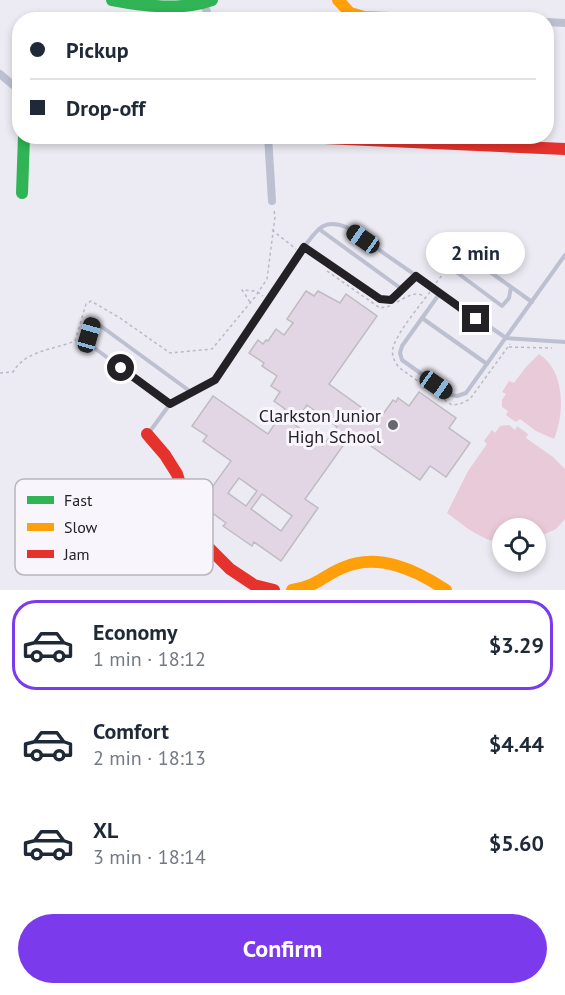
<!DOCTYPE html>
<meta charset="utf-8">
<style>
body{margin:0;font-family:"PT Sans",sans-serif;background:#f6f6f7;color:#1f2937;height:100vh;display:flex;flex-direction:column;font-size:22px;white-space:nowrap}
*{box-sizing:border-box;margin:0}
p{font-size:20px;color:#747a83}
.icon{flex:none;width:33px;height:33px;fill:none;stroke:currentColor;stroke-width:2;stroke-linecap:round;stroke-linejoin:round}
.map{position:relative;height:590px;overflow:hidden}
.drawer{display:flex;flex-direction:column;background:#fff;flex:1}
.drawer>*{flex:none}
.top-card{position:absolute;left:12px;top:12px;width:542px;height:132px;border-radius:24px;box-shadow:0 3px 9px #0003;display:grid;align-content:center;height:132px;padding:0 18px;background:#fff}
.buttons{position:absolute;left:492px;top:518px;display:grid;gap:12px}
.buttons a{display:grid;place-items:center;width:54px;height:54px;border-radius:50%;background:#fff;box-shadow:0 3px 9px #0003;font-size:30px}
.end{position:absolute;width:27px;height:27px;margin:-14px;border:8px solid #232126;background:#fff;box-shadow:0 0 0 3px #fff}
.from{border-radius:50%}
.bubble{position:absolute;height:42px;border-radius:21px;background:#fff;box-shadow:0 3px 9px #0003;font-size:20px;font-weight:700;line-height:42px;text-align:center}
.car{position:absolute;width:18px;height:36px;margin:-18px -9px;border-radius:8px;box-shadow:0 0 4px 2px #0007;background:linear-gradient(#222 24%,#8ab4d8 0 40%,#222 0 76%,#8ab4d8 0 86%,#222 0)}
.top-card b{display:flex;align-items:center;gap:21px;height:57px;font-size:22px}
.top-card b+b{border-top:2px solid #e0e1e3}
.top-card i{width:15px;height:15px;background:#1f2937}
ul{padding:10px 0 0;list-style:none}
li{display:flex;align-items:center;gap:18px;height:90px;margin:0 12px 9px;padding:0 6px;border:3px solid transparent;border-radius:24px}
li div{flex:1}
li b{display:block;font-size:22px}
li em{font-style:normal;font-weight:700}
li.active{border-color:#7c3aed}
li>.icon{width:54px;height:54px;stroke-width:1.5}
.action{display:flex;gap:12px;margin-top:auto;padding:12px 18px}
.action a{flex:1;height:69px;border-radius:36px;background:#7c3aed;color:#fff;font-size:24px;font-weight:700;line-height:69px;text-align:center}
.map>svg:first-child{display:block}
.green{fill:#e9cad8}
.building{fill:#e2d5e4;stroke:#bfbcc1;stroke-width:1.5;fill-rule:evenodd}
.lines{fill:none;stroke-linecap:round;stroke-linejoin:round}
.path{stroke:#b9bac6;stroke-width:1.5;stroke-dasharray:3 3;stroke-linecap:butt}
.lane{stroke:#bcc0d1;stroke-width:4}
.street{stroke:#bcc0d1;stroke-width:8}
.fast{stroke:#30b455;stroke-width:12}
.slow{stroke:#ff9f0a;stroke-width:12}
.jam{stroke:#e5322d;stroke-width:12}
.route{stroke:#232126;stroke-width:8}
.poi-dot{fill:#69676d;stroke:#f8f5fd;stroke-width:2}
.labels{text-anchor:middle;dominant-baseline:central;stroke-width:6;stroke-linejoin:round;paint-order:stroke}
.poi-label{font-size:18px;fill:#232126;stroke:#f8f5fd;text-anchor:end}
.key{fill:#f8f5fd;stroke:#b8b5bc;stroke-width:1.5}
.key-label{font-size:16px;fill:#232126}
</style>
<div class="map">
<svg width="565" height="590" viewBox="0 0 565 590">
<rect width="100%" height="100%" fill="#eceaf2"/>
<g class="green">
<path d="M539,354C565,371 565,412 554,439L536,431L520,419L516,422L506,415L508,411L502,407V400L506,394L502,392L509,381L514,383L526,367Z"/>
<path d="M509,425L515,430L517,426L528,434L526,438L553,457L565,469V519L556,529L536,538V528H502V543C480,540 465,526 447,513L468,471L487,444L484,441L492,430L495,433L500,426Z"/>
</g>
<path class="building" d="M306,291L314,296L318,291L340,303L346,294L377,316L329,384L379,420L393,400L396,402L398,398L409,406L419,392L456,418L449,428L470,443L446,477L430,466L420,480L352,433L305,499L318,508L281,561L254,542L252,546L223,526L226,523L200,504L231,461L203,441L207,436L192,426L213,396L268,434L285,409L274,401L280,392L271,386L277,376L262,366L264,363L249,353L258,340L263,344L266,340L268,341L276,329L284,335L293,323L287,319ZM307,405L337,427L323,446L294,424ZM239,478L257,491L246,506L228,493ZM262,494L292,516L281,531L251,509Z"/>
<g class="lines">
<g class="path">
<path d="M272,230L296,249"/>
<path d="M327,271L380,308L390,306"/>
<path d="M436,283L446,270"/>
<path d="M430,292C421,304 396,334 393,348C391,355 395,364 401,369L452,405L460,404L470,399L510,344"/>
<path d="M250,302L242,290L256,291L263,296"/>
<path d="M397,302C407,297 415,290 425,297"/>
<path d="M509,347L552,348"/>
<path d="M0,373L13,372C26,350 53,350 75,341L86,304L91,301L120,318L170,353L212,349L255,297L267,279L275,217L274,210"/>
</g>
<g class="lane">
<path d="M319,229L403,290"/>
<path d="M304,247L380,299L391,300L416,276"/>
<path d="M511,287L509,298L502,306L444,263L455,248L465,254L532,302"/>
<path d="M440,293L402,346L400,353L402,360L451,395L457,396L466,393L565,255"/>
<path d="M422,318L487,364"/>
<path d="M170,404L89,344L92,323L98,324L191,392"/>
<path d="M148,434L170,404L215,379L304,247C317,230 323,218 346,227L506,338L565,342"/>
</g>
<g class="street">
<path d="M204,4L210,20"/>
<path d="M546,22L565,23"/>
<path d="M0,74L20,91"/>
<path d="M144,136H156"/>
<path d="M268,136L272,201"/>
</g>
<g class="fast">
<path d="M112,0C144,6 181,11 212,0"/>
<path d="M22,193L24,136"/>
</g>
<g class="slow">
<path d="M338,0L350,13L364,17L441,20"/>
<path d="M292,590C318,586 321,577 342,568C378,552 416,570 446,590"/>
</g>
<g class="jam">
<path d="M281,136L565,149"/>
<path d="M147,434L165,455L177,474L196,535L230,569L254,585L274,590"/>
</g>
</g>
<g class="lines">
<path class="route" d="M121,368L170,404L215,380L304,247L380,299L391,300L416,276L476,319"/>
</g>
<circle class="poi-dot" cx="393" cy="425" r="6"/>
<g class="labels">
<g class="poi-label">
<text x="381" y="415">Clarkston Junior<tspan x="381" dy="21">High School</tspan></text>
</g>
</g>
<rect x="15" y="479" width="198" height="96" rx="9" class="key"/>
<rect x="27" y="496" width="27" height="8" fill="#30b455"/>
<rect x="27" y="523" width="27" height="8" fill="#ff9f0a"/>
<rect x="27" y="550" width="27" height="8" fill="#e5322d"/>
<g class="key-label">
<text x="64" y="506">Fast</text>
<text x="64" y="533">Slow</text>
<text x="64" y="560">Jam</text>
</g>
</svg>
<div class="buttons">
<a><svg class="icon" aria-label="locate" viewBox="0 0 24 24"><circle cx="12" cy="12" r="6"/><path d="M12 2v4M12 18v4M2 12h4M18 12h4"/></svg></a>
</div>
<i class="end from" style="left:121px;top:368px"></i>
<i class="end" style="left:476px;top:319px"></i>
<div class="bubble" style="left:426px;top:232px;width:99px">2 min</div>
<i class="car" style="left:363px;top:239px;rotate:305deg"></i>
<i class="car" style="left:89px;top:335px;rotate:16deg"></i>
<i class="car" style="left:436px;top:385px;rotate:125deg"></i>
<div class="top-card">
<b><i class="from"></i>Pickup</b>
<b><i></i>Drop-off</b>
</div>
</div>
<section class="drawer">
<ul>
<li class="active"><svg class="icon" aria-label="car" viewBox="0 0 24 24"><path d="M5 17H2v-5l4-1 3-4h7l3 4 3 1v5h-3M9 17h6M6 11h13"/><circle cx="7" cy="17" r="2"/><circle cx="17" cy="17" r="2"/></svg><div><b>Economy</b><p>1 min · 18:12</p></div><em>$3.29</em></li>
<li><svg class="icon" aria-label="car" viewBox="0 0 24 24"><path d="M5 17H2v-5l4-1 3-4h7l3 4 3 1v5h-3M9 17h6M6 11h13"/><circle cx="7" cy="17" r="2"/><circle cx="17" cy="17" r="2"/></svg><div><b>Comfort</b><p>2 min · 18:13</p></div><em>$4.44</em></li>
<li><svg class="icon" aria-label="car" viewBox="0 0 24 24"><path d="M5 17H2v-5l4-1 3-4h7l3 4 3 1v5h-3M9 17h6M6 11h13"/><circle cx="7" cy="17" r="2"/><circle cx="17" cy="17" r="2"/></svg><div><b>XL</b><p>3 min · 18:14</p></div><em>$5.60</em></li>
</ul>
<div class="action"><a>Confirm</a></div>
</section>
